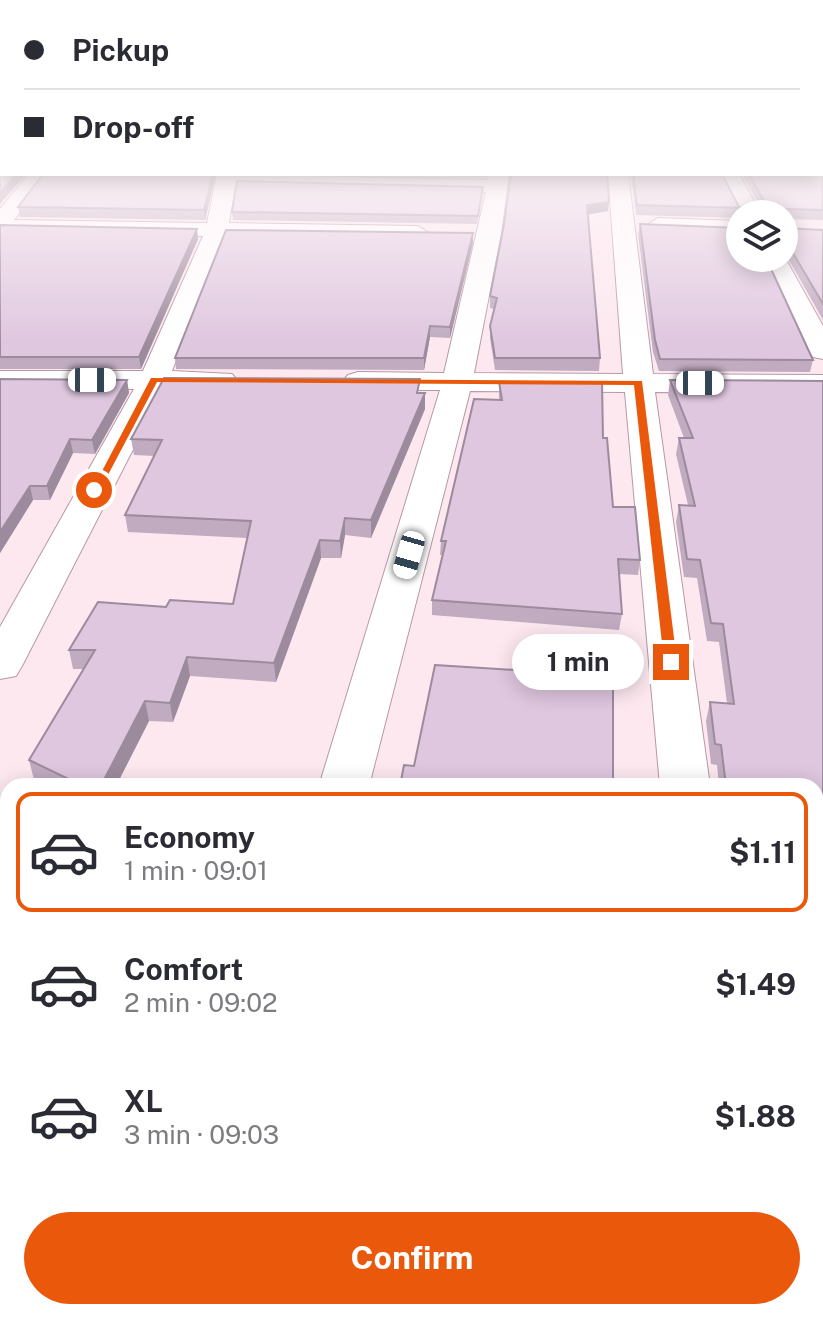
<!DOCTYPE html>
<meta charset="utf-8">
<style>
body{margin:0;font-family:"Public Sans",sans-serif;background:#f2f2f3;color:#2b2b33;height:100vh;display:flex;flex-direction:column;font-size:30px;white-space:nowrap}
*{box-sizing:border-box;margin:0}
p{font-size:26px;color:#7c7c81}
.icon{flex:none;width:44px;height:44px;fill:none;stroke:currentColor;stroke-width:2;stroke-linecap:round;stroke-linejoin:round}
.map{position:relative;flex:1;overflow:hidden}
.side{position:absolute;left:0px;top:778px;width:824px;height:542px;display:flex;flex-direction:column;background:#fff;border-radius:24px 24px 0 0;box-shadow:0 4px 20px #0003}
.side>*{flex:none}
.top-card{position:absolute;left:0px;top:0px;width:824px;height:176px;box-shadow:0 4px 20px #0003;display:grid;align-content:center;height:176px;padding:0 24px;background:#fff}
.buttons{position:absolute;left:726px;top:200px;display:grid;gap:16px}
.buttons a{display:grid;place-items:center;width:72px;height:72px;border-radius:50%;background:#fff;box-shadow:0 4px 20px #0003;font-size:40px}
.end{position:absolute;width:36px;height:36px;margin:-18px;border:10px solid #ea580c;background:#fff;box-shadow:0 0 0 4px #fff}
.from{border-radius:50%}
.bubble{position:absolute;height:56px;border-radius:28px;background:#fff;box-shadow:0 4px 20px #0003;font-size:26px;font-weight:700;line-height:56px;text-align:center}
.car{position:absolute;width:24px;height:48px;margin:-24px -12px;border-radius:10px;box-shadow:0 0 6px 2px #0007;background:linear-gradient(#fff 24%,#345 0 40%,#fff 0 76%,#345 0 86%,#fff 0)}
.top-card b{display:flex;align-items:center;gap:28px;height:76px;font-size:30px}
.top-card b+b{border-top:2px solid #e1e1e2}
.top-card i{width:20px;height:20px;background:#2b2b33}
ul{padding:14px 0 0;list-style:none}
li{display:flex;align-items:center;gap:24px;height:120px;margin:0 16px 12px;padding:0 8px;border:4px solid transparent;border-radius:16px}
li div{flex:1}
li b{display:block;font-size:30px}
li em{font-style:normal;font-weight:700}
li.current{border-color:#ea580c}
li>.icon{width:72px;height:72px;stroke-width:1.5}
.action{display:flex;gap:16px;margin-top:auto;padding:16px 24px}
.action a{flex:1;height:92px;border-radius:48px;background:#ea580c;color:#fff;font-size:32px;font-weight:700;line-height:92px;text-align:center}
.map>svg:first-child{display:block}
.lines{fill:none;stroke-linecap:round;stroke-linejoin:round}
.minor-casing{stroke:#b898a6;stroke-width:2}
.minor{fill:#fff;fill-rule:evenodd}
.wall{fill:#c0abc0}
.shaded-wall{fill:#9c8b9c}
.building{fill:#dfc7df;stroke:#9c8b9c;stroke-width:2}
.route{fill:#ea580c}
</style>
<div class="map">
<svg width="823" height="1319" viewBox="0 0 823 1319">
<rect width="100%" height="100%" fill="#fde8f0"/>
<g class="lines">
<defs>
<g id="minor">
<path d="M29,174H49L14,220L207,223L217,174L488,180L489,174H509L501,234L474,373L623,374L608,174H628L653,374L823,375V393L655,392L710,786H660L625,392L470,391L369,786H319L440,390H358L348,387L343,381L348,375L358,372L444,373L486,192L235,186L229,223L418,226L429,233L418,240L225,236L172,371L232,374L237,380L232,386L164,389L22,666L16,676L0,679V627L134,389H0V371H143L203,236L0,233V209Z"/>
<path d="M719,174H739L761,214L740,215Z"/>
<path d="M658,218L740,221V235L650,230L647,225Z"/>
<path d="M784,256L823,326V359L813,357L809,351L762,258H784Z"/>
<path d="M0,1060L8,1062V1122L0,1120Z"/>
<path d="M168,1312H246L244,1319H166Z"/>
<path d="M706,1312H784L785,1319H707Z"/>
</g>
</defs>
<use href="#minor" class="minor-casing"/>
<use href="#minor" class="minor"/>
</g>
<g class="wall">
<path d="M823,160V220L784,219V214H740V218L636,215L631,174H722L739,207L760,206L742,174H822Z"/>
<path d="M43,174H216L205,220L20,217L18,207Z"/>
<path d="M353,174H487L485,177Z"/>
<path d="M483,187L477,224L233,220L232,212Z"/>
<path d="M608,211L587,214L600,358L599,371L495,370L490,338V326L494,309L490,308V296L504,224Z"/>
<path d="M640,224L813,360L810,372L659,371L653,352L638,234Z"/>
<path d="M0,225L198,239L141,369H0Z"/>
<path d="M784,228L823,230V320L785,253Z"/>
<path d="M473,243L450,338L430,337L424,370L176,369L175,358Z"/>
<path d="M0,379L127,380L129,393L95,454L73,453L50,500H33L0,553Z"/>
<path d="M670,380L823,381V839L816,838V786H719L717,765L711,764L706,721L710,702L727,703L719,642L707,641L697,578L684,577L676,522L679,505H688L676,454L679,438H684L668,395Z"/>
<path d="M499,382L603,438L613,507L640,560L638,575L619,574L622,614L619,630L432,615V600L442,555H440L441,541L499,400Z"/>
<path d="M420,393H425V409L371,538L345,535L341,558H321L276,682L190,676L173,722L149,721L119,780L188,786H47L34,780L29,760L84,669H73L69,650L166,607L233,604L247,538L128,532L125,515L155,456L134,455L131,439Z"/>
<path d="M816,927L823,928V1032L819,1031L816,1017Z"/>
<path d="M8,956V1057H0V974Z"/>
<path d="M816,1164L823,1165V1319L816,1312Z"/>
<path d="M759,1312H764L765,1319H756Z"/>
</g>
<g class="shaded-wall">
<path d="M17,174H26L0,204V193Z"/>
<path d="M213,174H216L205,220L204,210Z"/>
<path d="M609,202L608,211L586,215L587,205Z"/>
<path d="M197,229L198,239L141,369L139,357Z"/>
<path d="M473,233V243L450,338V327Z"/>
<path d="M430,326V337L424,370V358Z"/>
<path d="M127,380L129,393L95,454L92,440Z"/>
<path d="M425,393V409L371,538V520Z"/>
<path d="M70,439L73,453L50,500L47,486Z"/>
<path d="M30,486L33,500L0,553V532Z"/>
<path d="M345,518V535L341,558L340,541Z"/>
<path d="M320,540L321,558L276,682L274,663Z"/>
<path d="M187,657L190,676L173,722L170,703Z"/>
<path d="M145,701L149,721L116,786L105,778Z"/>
<path d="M3,838L7,853L0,866V843Z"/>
</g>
<g class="building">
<path d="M0,160H2V174H17L0,193Z"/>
<path d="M822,160L823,210L786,209L783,212V214H745V211L742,208L637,205L633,174H722L739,207L765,206V203L749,174H822Z"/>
<path d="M43,174H213L204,210L18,207Z"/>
<path d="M511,174H607L609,202L587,205L600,358H495L490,326L497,298L490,296L504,224Z"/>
<path d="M237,181L483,187L478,216L232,212Z"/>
<path d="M640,224L740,228V258H766L813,360L660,359L655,340Z"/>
<path d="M0,225L197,229L139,357H0Z"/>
<path d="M784,228L823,230V304L787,243H784Z"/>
<path d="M226,230L473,233L450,327L430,326L424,358H175Z"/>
<path d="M164,378L420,379L417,393H425L371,520L345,518L340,541L320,540L274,663L187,657L170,703L145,701L105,778L188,786H83L29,760L95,650H69L98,602L166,607L170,600L233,604L251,521L125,515L162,440L131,439Z"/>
<path d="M0,379L127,380L92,440L70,439L47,486H30L0,532Z"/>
<path d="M670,380L823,381V818H816V786H726L721,745L715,744L710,702L734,704L723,624L711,623L700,560L687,559L679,505L695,506L679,438H693Z"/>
<path d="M499,382H602L603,438H607L613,507H635L640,560L618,559L622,614L432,600L446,541H441L474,399L502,400Z"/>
<path d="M435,665L613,676V786H400L404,765L414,766Z"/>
<path d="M816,927L823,928V995L816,958Z"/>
<path d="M8,956V1037H0V974Z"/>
<path d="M816,1164L823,1165V1213L816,1166Z"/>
<path d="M816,1230L823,1231V1319H765L764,1312H816V1294L820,1295L816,1268Z"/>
<path d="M295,1312H572V1319H294Z"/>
</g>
<linearGradient id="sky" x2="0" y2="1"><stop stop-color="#98aeeb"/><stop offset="0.47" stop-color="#fef5f8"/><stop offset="1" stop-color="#fef5f8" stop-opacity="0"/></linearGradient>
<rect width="823" height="344" fill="url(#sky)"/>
<path class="route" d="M151,378L642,381L677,662L671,666L664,662L634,385L157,382L100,490L91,492Z"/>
</svg>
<div class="buttons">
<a><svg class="icon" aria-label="layers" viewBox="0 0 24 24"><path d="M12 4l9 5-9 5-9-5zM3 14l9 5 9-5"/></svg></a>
</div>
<i class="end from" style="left:94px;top:490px"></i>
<i class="end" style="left:671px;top:662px"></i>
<div class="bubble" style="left:512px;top:634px;width:132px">1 min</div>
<i class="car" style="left:92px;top:380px;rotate:90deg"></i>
<i class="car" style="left:700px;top:383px;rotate:90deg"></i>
<i class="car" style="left:409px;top:555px;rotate:196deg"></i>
<div class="top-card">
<b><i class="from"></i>Pickup</b>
<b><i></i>Drop-off</b>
</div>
<section class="side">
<ul>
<li class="current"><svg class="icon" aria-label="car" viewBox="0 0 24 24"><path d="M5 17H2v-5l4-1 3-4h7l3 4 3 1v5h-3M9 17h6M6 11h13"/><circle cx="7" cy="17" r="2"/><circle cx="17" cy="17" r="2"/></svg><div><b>Economy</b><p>1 min · 09:01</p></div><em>$1.11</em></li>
<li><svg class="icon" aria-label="car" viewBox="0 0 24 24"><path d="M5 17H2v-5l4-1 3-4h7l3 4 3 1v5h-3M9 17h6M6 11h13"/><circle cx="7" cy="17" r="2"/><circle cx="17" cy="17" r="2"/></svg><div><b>Comfort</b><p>2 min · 09:02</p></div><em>$1.49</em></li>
<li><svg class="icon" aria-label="car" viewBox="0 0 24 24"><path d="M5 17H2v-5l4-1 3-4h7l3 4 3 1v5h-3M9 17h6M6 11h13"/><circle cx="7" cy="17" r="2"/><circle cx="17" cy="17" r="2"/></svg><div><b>XL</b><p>3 min · 09:03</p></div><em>$1.88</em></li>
</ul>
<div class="action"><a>Confirm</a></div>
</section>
</div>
